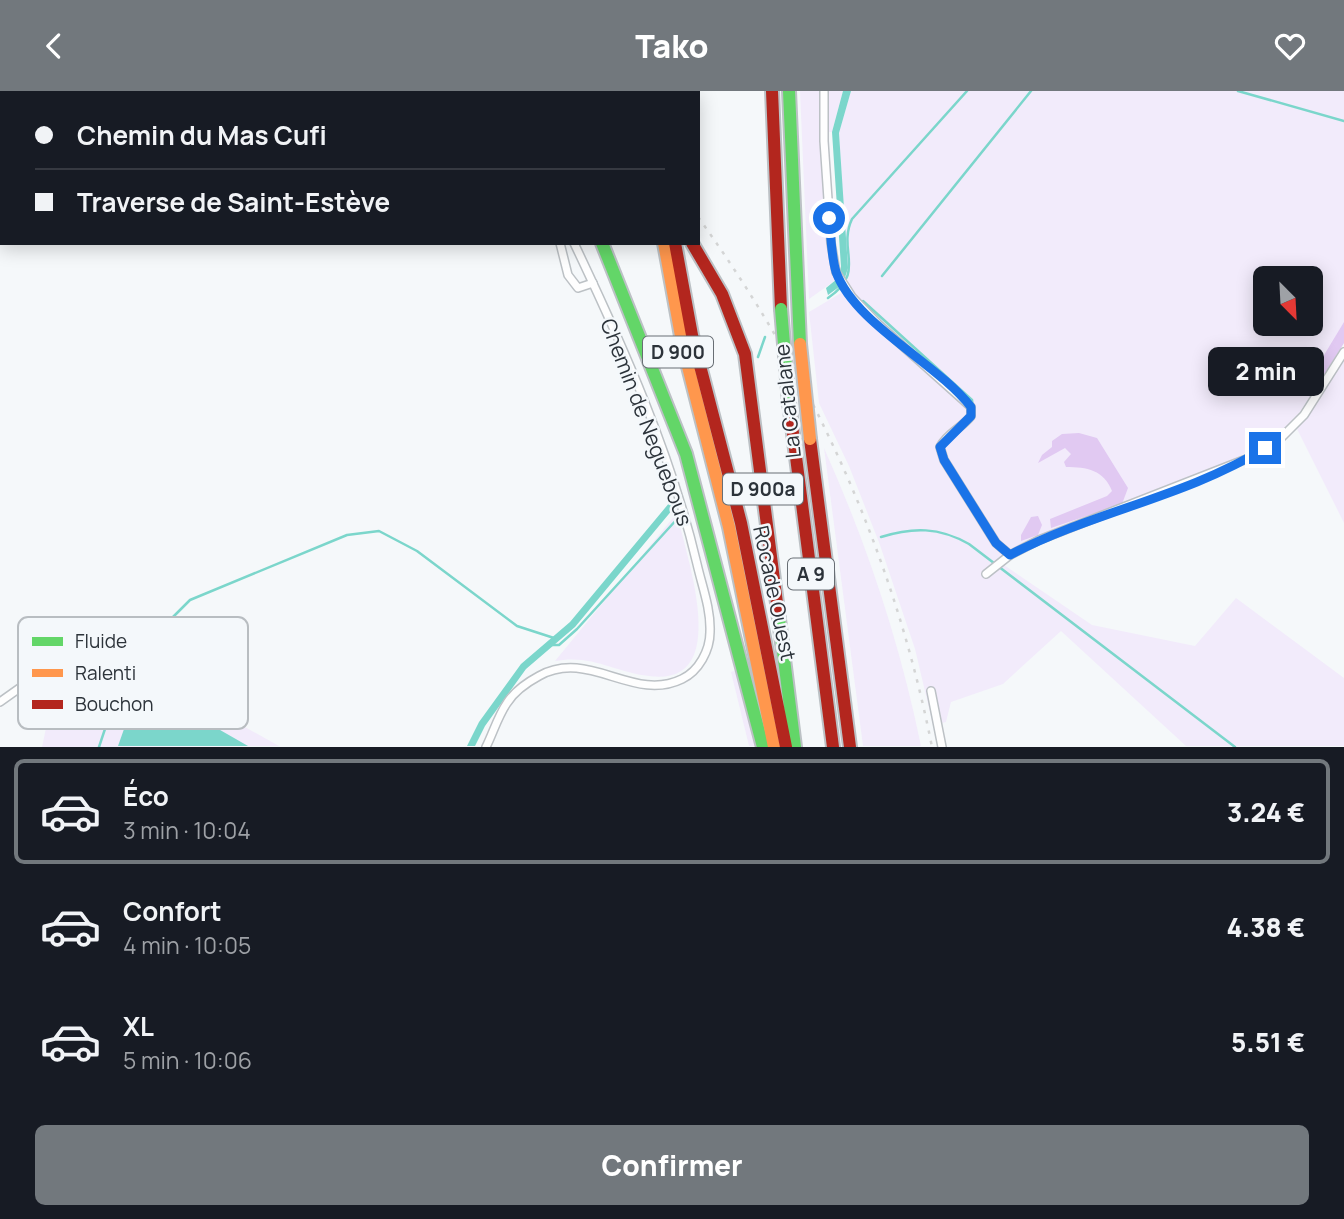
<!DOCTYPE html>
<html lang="fr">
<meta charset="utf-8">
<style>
body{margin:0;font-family:Manrope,sans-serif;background:#242831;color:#f1f3f6;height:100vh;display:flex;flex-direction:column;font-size:26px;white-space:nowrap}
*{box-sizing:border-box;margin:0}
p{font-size:23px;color:#9ea1a6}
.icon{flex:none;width:38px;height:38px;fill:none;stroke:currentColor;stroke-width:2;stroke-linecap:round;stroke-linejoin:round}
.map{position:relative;height:656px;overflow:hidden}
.panel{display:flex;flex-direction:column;background:#171b24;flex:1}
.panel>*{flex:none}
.hud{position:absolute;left:0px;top:0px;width:700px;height:154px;box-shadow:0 4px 18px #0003;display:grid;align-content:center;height:154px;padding:0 35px;background:#171b24}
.needle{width:46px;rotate:156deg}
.controls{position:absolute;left:1253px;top:175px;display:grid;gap:14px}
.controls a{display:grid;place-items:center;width:70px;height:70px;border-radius:10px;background:#171b24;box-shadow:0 4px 18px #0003;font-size:35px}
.end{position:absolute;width:32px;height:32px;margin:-16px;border:9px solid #1a73e8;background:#fff;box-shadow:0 0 0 4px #fff}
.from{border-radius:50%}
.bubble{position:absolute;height:49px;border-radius:10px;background:#171b24;box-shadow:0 4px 18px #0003;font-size:23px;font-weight:800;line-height:49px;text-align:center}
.hud b{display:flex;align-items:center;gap:24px;height:66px;font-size:26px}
.hud b+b{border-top:2px solid #363941}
.hud i{width:18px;height:18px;background:#f1f3f6}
ul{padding:12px 0 0;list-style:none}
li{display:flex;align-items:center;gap:21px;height:105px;margin:0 14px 10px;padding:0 21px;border:4px solid transparent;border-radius:10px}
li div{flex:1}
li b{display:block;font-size:26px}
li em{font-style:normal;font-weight:800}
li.current{border-color:#72787d}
li>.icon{width:63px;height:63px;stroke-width:1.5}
.action{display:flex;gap:14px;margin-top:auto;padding:14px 35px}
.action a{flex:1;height:80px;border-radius:10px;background:#72787d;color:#fff;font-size:28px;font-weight:800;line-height:80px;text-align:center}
header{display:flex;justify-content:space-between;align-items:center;height:91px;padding:0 35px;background:#72787d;color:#fff;font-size:32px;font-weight:800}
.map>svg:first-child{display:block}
.green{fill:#f2ebfb;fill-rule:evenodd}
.forest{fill:#e1c9f2}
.water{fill:#7bd6cb}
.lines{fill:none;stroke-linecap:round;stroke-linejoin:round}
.stream{stroke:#7bd6cb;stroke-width:2.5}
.street-casing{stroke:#bcc1c5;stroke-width:10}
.fast-casing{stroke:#bcc1c5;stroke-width:16}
.slow-casing{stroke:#bcc1c5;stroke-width:16}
.jam-casing{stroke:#bcc1c5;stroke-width:16}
.street{stroke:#fefefe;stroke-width:7}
.fast{stroke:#63d668;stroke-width:12}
.slow{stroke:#ff974d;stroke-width:12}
.jam{stroke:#b3261e;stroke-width:12}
.rail{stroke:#d4d5d5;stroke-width:2.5;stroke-dasharray:3.5 7;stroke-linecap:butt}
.fast-bridge-casing{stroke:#bcc1c5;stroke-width:16;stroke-linecap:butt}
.slow-bridge-casing{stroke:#bcc1c5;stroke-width:16;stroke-linecap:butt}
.fast-bridge{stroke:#63d668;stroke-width:12}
.slow-bridge{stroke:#ff974d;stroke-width:12}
.route{stroke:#1a73e8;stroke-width:9}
.labels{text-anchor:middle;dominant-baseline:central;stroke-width:5;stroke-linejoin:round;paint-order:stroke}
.shield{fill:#f4f8fb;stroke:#686e74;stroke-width:2}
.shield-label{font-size:19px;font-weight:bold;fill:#2c333a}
.street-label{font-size:21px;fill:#2c333a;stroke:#f4f8fb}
.key{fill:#f4f8fb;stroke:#b8bdc1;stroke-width:2}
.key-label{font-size:19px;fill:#2c333a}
</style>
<header><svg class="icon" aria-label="back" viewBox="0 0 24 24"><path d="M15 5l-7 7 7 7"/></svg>Tako<svg class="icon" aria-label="heart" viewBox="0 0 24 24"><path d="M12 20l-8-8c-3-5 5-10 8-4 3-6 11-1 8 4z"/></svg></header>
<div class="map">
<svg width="1344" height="656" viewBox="0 0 1344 656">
<rect width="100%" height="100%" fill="#f5f8fa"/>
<g class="green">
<path d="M800,0H820L826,143L837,188L809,208Z"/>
<path d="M828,0H843L832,41H828Z"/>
<path d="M851,0H1344V252L1300,321L1278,344L1220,376L1038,444L1008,460L998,470L1092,534L1195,555L1236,507L1344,587V655H1186L1061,540L1003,593L951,611L946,631L933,634L915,558L880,454L849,375L819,312L809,221L841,202L848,194L839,42ZM1265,187H1311V233H1265Z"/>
<path d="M1344,270V432L1297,338Z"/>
<path d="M824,357C867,453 900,552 921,655H863Z"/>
<path d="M677,422C685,463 735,597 649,585C614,581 592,563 555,570Z"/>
<path d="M85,547L279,655L42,656L57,585L84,570Z"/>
<path d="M738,579L757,655H749L731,581Z"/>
</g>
<g class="forest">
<path d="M1344,231V252L1310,306L1303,299Z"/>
<path d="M1062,343L1079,342L1097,347L1128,397L1122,413L1051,437L1050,428L1107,405L1112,400C1104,379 1087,376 1066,376L1064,371L1071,363L1065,357L1038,372L1042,364L1052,356V350Z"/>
<path d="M1038,425L1042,434L1038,444L1021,450V444L1031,426Z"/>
</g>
<g class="water">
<path d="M843,0H851L839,42L848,177L843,193L828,204L826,197L837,188L841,176L832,41Z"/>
<path d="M670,411L673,418L575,536L526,578L485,635L475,655H467L479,631L521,573L570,531Z"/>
<path d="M145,597L152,600L248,655H118L135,607Z"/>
</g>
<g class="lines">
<g class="stream">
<path d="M1238,0L1344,30"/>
<path d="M186,2L189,0"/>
<path d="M0,115L2,114"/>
<path d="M882,185L1031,0"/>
<path d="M828,207C867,181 837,160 852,128L967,0"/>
<path d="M863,210L972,309L974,325"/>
<path d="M758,266L765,246"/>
<path d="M881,446C913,436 939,436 969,453L1235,656"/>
<path d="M551,554H559L577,538L678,427"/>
<path d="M99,656L119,596L142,557L190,509L347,444L379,440L417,460L517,535L554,547"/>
</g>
<defs>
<g id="street">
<path d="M429,0L432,2"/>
<path d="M824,0V50L831,152L836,181L852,206L878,233L971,316V325C962,337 947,342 940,356L944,369L996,452L1010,464"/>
<path d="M560,152L568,184L578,197L593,192"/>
<path d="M986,483L1010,464L1039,449L1249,367L1281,347L1304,324L1344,261"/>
<path d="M931,600L942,656"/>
<path d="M0,611L76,557"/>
<path d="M486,656C493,642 498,625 507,612C514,601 526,592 539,585C589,557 633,612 682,588C699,580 710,559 710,541C711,518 702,495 697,473C671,362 623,255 574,152"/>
</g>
<g id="fast">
<path d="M467,0L470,2"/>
<path d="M642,0V2"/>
<path d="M662,0V2"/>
<path d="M789,0L800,253"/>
<path d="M602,152L686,363L763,656"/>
<path d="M778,520L795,656"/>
</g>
<g id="slow">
<path d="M502,0L504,2"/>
<path d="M531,0L533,2"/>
<path d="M664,152L683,256L729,436L774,656"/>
</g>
<g id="jam">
<path d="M543,0L545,2"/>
<path d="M772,0L781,218"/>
<path d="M675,152L692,244L741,432L786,656"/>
<path d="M692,152L722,203L745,263L778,520"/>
<path d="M789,311L833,656"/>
<path d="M810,348L850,656"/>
</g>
</defs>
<use href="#street" class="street-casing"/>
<use href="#fast" class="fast-casing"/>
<use href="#slow" class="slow-casing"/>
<use href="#jam" class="jam-casing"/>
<use href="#street" class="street"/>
<use href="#fast" class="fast"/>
<use href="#slow" class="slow"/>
<use href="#jam" class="jam"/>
<g class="rail">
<path d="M587,0L588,2"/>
<path d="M698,126C813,285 894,463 932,656"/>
</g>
<defs>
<path id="fast-bridge" d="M781,218L789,311"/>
<path id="slow-bridge" d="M800,253L810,348"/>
</defs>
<use href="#fast-bridge" class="fast-bridge-casing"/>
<use href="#slow-bridge" class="slow-bridge-casing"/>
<use href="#fast-bridge" class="fast-bridge"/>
<use href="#slow-bridge" class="slow-bridge"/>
</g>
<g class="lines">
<path class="route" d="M829,127C831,144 831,164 836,181C855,233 937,272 971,316V325L940,356L944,369L996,452L1010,464C1091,421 1186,406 1265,357"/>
</g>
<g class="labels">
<g class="shield">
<rect x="643" y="245.5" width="70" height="31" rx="5"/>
<rect x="723" y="382.5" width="80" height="31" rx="5"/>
<rect x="788" y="467.5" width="46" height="31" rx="5"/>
</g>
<g class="shield-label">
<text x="678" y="261">D 900</text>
<text x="763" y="398">D 900a</text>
<text x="811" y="483">A 9</text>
</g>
<g class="street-label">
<text transform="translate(787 310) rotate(-96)">La Catalane</text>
<text transform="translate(647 331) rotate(69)">Chemin de Neguebous</text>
<text transform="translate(775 502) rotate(78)">Rocade Ouest</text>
</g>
</g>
<rect x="18" y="526" width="230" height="112" rx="10" class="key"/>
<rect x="32" y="546" width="31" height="9" fill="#63d668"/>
<rect x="32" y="578" width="31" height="8" fill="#ff974d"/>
<rect x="32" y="609" width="31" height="9" fill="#b3261e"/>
<g class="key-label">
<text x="75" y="557">Fluide</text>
<text x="75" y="589">Ralenti</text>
<text x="75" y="620">Bouchon</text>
</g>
</svg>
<div class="controls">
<a><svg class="needle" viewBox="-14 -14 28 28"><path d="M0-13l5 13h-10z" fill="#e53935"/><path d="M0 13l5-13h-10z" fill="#9ea1a6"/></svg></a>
</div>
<i class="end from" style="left:829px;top:127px"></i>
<i class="end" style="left:1265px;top:357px"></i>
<div class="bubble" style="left:1208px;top:256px;width:116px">2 min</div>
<div class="hud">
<b><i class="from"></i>Chemin du Mas Cufi</b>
<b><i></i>Traverse de Saint-Estève</b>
</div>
</div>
<section class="panel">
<ul>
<li class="current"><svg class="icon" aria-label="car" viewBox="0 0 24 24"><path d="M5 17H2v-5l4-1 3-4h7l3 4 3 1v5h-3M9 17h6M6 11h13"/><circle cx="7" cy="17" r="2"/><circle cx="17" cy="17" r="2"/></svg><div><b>Éco</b><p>3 min · 10:04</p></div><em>3.24 €</em></li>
<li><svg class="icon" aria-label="car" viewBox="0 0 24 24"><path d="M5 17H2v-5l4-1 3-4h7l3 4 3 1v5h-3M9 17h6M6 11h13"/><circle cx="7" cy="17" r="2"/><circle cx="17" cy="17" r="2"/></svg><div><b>Confort</b><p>4 min · 10:05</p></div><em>4.38 €</em></li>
<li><svg class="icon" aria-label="car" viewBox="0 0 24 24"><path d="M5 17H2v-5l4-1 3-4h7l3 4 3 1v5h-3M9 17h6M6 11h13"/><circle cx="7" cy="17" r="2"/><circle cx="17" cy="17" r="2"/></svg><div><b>XL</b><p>5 min · 10:06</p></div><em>5.51 €</em></li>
</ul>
<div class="action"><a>Confirmer</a></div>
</section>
